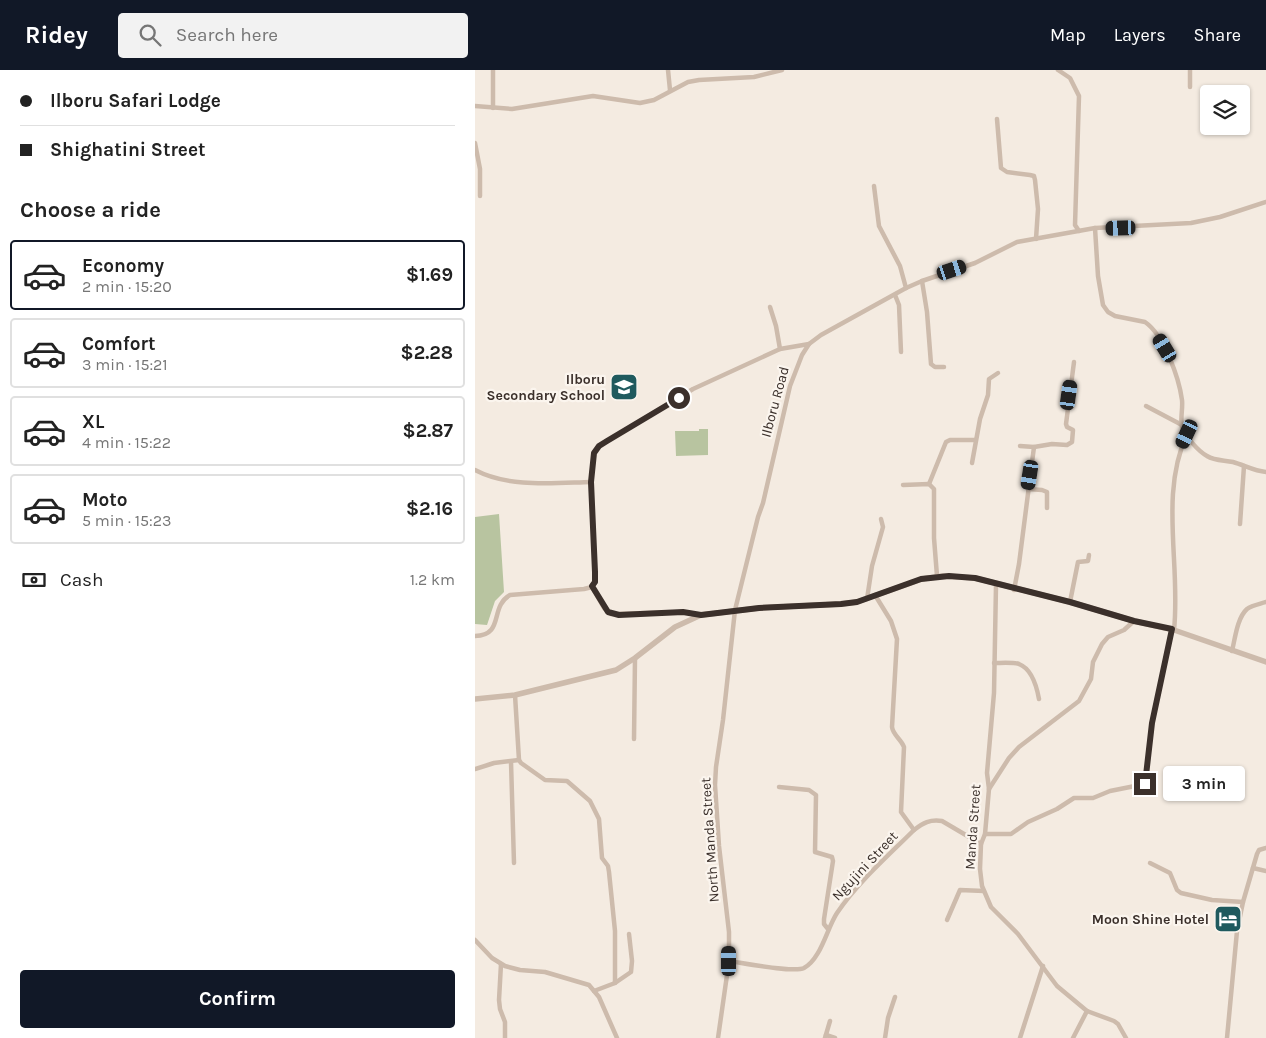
<!DOCTYPE html>
<meta charset="utf-8">
<style>
body{margin:0;font-family:Karla,sans-serif;background:#f2f2f2;color:#222;height:100vh;display:flex;flex-direction:column;font-size:19px;white-space:nowrap}
*{box-sizing:border-box;margin:0}
p{font-size:16px;color:#767676}
.icon{flex:none;width:28px;height:28px;fill:none;stroke:currentColor;stroke-width:2;stroke-linecap:round;stroke-linejoin:round}
.map{position:relative;flex:1;overflow:hidden}
.sheet{display:flex;flex-direction:column;background:#fff;width:475px}
.sheet>*{flex:none}
.hud{display:grid;align-content:center;height:110px;padding:0 20px;background:#fff}
.fabs{position:absolute;left:725px;top:15px;display:grid;gap:10px}
.fabs a{display:grid;place-items:center;width:50px;height:50px;border-radius:5px;background:#fff;box-shadow:0 1px 4px #0004;font-size:25px}
.end{position:absolute;width:22px;height:22px;margin:-11px;border:6px solid #3b302b;background:#fff;box-shadow:0 0 0 2px #fff}
.from{border-radius:50%}
.bubble{position:absolute;height:35px;border-radius:5px;background:#fff;box-shadow:0 1px 4px #0004;font-size:16px;font-weight:700;line-height:35px;text-align:center}
.car{position:absolute;width:15px;height:30px;margin:-15px -8px;border-radius:6px;box-shadow:0 0 4px 1px #0007;background:linear-gradient(#222 24%,#8ab4d8 0 40%,#222 0 76%,#8ab4d8 0 86%,#222 0)}
.hud b{display:flex;align-items:center;gap:18px;height:48px;font-size:19px}
.hud b+b{border-top:1px solid #e0e0e0}
.hud i{width:12px;height:12px;background:#222}
ul{padding:0;list-style:none}
li{display:flex;align-items:center;gap:15px;height:70px;margin:0 10px 8px;padding:0 10px;border:2px solid #e0e0e0;border-radius:5px}
li div{flex:1}
li b{display:block;font-size:19px}
li em{font-style:normal;font-weight:700}
li.selected{border-color:#111827}
li>.icon{width:45px;height:45px;stroke-width:1.5}
h2{padding:0 20px;font-size:22px;line-height:60px}
.pay{display:flex;align-items:center;gap:12px;height:55px;padding:0 20px;font-size:19px}
.pay p{margin-inline-start:auto}
.action{display:flex;gap:10px;margin-top:auto;padding:10px 20px}
.action a{flex:1;height:58px;border-radius:5px;background:#111827;color:#fff;font-size:20px;font-weight:700;line-height:58px;text-align:center}
header{display:flex;align-items:center;gap:30px;box-sizing:border-box;height:70px;padding:0 25px;background:#111827;color:#fff}
header strong{font-size:24px}
nav{display:flex;gap:28px;margin-inline-start:auto;font-size:18px}
.search{width:350px;height:45px;background:#f2f2f2;display:flex;align-items:center;gap:12px;box-sizing:border-box;padding:0 18px;border-radius:5px;color:#767676;font-size:19px}
main{display:flex;flex:1;min-height:0}
.map>svg:first-child{display:block}
.green{fill:#b8c4a0}
.lines{fill:none;stroke-linecap:round;stroke-linejoin:round}
.minor{stroke:#cdbbac;stroke-width:4.5}
.tertiary{stroke:#cdbbac;stroke-width:5.5}
.route{stroke:#3b302b;stroke-width:6}
.labels{text-anchor:middle;dominant-baseline:central;stroke-width:4.5;stroke-linejoin:round;paint-order:stroke}
.poi-label{font-size:14px;font-weight:bold;fill:#3b302b;stroke:#fbf5ee;text-anchor:end}
.street-label{font-size:14px;fill:#3b302b;stroke:#fbf5ee}
</style>
<header>
<strong>Ridey</strong>
<div class="search"><svg class="icon" aria-label="search" viewBox="0 0 24 24"><circle cx="10" cy="10" r="6"/><path d="M15 15l6 6"/></svg>Search here</div>
<nav><a>Map</a><a>Layers</a><a>Share</a></nav>
</header>
<main>
<section class="sheet">
<div class="hud">
<b><i class="from"></i>Ilboru Safari Lodge</b>
<b><i></i>Shighatini Street</b>
</div>
<h2>Choose a ride</h2>
<ul>
<li class="selected"><svg class="icon" aria-label="car" viewBox="0 0 24 24"><path d="M5 17H2v-5l4-1 3-4h7l3 4 3 1v5h-3M9 17h6M6 11h13"/><circle cx="7" cy="17" r="2"/><circle cx="17" cy="17" r="2"/></svg><div><b>Economy</b><p>2 min · 15:20</p></div><em>$1.69</em></li>
<li><svg class="icon" aria-label="car" viewBox="0 0 24 24"><path d="M5 17H2v-5l4-1 3-4h7l3 4 3 1v5h-3M9 17h6M6 11h13"/><circle cx="7" cy="17" r="2"/><circle cx="17" cy="17" r="2"/></svg><div><b>Comfort</b><p>3 min · 15:21</p></div><em>$2.28</em></li>
<li><svg class="icon" aria-label="car" viewBox="0 0 24 24"><path d="M5 17H2v-5l4-1 3-4h7l3 4 3 1v5h-3M9 17h6M6 11h13"/><circle cx="7" cy="17" r="2"/><circle cx="17" cy="17" r="2"/></svg><div><b>XL</b><p>4 min · 15:22</p></div><em>$2.87</em></li>
<li><svg class="icon" aria-label="car" viewBox="0 0 24 24"><path d="M5 17H2v-5l4-1 3-4h7l3 4 3 1v5h-3M9 17h6M6 11h13"/><circle cx="7" cy="17" r="2"/><circle cx="17" cy="17" r="2"/></svg><div><b>Moto</b><p>5 min · 15:23</p></div><em>$2.16</em></li>
</ul>
<div class="pay"><svg class="icon" aria-label="cash" viewBox="0 0 24 24"><path d="M3 7h18v10H3z"/><circle cx="12" cy="12" r="2"/></svg>Cash<p>1.2 km</p></div>
<div class="action"><a>Confirm</a></div>
</section>
<div class="map">
<svg width="791" height="968" viewBox="0 0 791 968">
<rect width="100%" height="100%" fill="#f4ebe1"/>
<g class="green">
<path d="M224,359H233V385L201,386L200,361H224Z"/>
<path d="M24,444L29,522L20,531L12,555L0,554V447Z"/>
</g>
<g class="lines">
<g class="minor">
<path d="M193,0L195,20"/>
<path d="M583,0L595,8L604,26L600,155L604,161"/>
<path d="M715,0V17"/>
<path d="M0,36L37,39L118,26L165,33L179,30L213,12L224,10L279,7L307,0"/>
<path d="M18,38V0"/>
<path d="M522,49L526,98L532,102L555,105L559,106L560,110L563,139L561,169"/>
<path d="M0,73L5,99V126"/>
<path d="M399,116L404,156L425,196L431,218"/>
<path d="M620,158L623,206L628,235L633,242L640,246L670,252C689,265 704,308 707,330C708,339 705,349 707,357C711,367 723,381 732,386C740,391 749,390 758,392C769,395 779,401 791,402"/>
<path d="M447,211L452,242L456,294L460,297H469"/>
<path d="M420,225L424,235L426,282"/>
<path d="M295,237L301,256L305,279"/>
<path d="M671,336L707,355"/>
<path d="M545,376L559,377L577,374L592,375L597,372L598,360L592,357L591,354L599,292"/>
<path d="M497,393L505,349L513,325L514,309L523,303"/>
<path d="M0,400C34,418 78,413 116,412"/>
<path d="M454,414L471,372L475,370H500"/>
<path d="M428,415L454,414L459,419V468L462,506"/>
<path d="M553,419L567,420L572,422V438"/>
<path d="M765,454L769,396"/>
<path d="M521,515L519,623L512,703L514,719L510,764L506,774L505,799L507,816L516,837L543,864L582,916L612,941L639,951L643,954L651,968"/>
<path d="M117,517L129,538L136,544L208,542L225,545"/>
<path d="M539,520L544,494L559,377"/>
<path d="M400,525L416,551L422,569L417,657C418,665 426,669 429,677L426,742L439,760"/>
<path d="M392,529L397,496L408,457L406,449"/>
<path d="M595,532L603,492L613,491L614,485"/>
<path d="M699,560C706,495 684,425 712,364"/>
<path d="M0,566C30,565 14,537 35,525L109,519L117,517L120,512V502L116,412L119,383L124,376L218,319L305,279L334,274"/>
<path d="M757,581C760,569 762,548 772,539C777,535 785,534 791,532"/>
<path d="M519,593C526,593 538,592 544,594C557,599 562,618 564,629"/>
<path d="M40,625L44,690L46,693L70,710L92,711L115,731L124,749L127,788L133,796L134,802L140,861V913"/>
<path d="M159,669L160,588"/>
<path d="M36,692L39,793"/>
<path d="M0,699L19,693L44,690"/>
<path d="M304,717L334,720L341,725L340,782L357,787L358,791L349,849V854L353,859"/>
<path d="M514,719L534,688L544,677L604,631L616,609L618,592L627,574L633,567L649,560L659,551"/>
<path d="M510,764H536L553,752L582,739L599,728H618L635,721L670,714L677,653L697,559"/>
<path d="M675,793L695,803L702,820L706,823L737,830L768,832"/>
<path d="M778,798L791,801"/>
<path d="M472,850L485,820L509,821"/>
<path d="M0,870L17,888L30,896L45,900L70,902L114,915L124,927L142,968"/>
<path d="M254,891C268,893 319,903 329,898C346,889 352,858 362,843C383,812 413,786 439,760C448,753 455,749 467,751L506,774"/>
<path d="M26,894L24,930L25,939L30,952V968"/>
<path d="M119,921L140,913L156,902L157,891L154,864"/>
<path d="M351,965L360,968"/>
<path d="M243,968L254,891V862L244,776L240,715L241,697L248,650L260,540L283,447L288,433L315,316L327,285L334,274L346,265L431,218L447,211L500,193L542,172L620,158L716,153L745,147L791,132"/>
<path d="M350,968L355,951"/>
<path d="M410,968L413,948L420,927"/>
<path d="M545,968L568,896"/>
<path d="M598,968L612,941"/>
<path d="M752,968L762,861L768,832L782,784L784,780L791,778"/>
</g>
<path class="tertiary" d="M0,629L40,625L141,600L160,588L200,557L226,545L284,538L366,534L382,532L447,509L468,506L500,508L595,532L659,551L699,560L791,592"/>
</g>
<g class="lines">
<path class="route" d="M204,328L132,371L124,376L119,383L116,412L120,502V512L117,516L133,542L144,545L208,542L226,545L284,538L366,534L382,532L446,509L474,506L500,508L595,532L659,551L697,559L677,653L670,714"/>
</g>
<defs>
<symbol id="school-square" viewBox="-11 -11 22 22"><rect x="-9" y="-9" width="18" height="18" rx="4" fill="#1f5a5e" stroke="#fbf5ee"/><path d="M0-5L7-2L0 1L-7-2ZM-4 1L0 2.5L4 1V4Q0 6-4 4Z" fill="#fff"/></symbol>
<symbol id="hotel-square" viewBox="-11 -11 22 22"><rect x="-9" y="-9" width="18" height="18" rx="4" fill="#1f5a5e" stroke="#fbf5ee"/><path d="M-6-4.5h1.5V1H6V5H4.5V3h-9V5H-6ZM-4 0a1.8 1.8 0 1 1 3.6 0ZM.5 0V-2.5h3Q6-2.5 6 0Z" fill="#fff"/></symbol>
</defs>
<g fill-rule="evenodd">
<use href="#school-square" x="133" y="301" width="32" height="32"/>
<use href="#hotel-square" x="737" y="833" width="32" height="32"/>
</g>
<g class="labels">
<g class="poi-label">
<text x="130" y="309">Ilboru<tspan x="130" dy="16">Secondary School</tspan></text>
<text x="734" y="849">Moon Shine Hotel</text>
</g>
<g class="street-label">
<text transform="translate(300 332) rotate(-75)">Ilboru Road</text>
<text transform="translate(498 757) rotate(-86)">Manda Street</text>
<text transform="translate(235 770) rotate(-94)">North Manda Street</text>
<text transform="translate(390 796) rotate(-47)">Ngujini Street</text>
</g>
</g>
</svg>
<div class="fabs">
<a><svg class="icon" aria-label="layers" viewBox="0 0 24 24"><path d="M12 4l9 5-9 5-9-5zM3 14l9 5 9-5"/></svg></a>
</div>
<i class="end from" style="left:204px;top:328px"></i>
<i class="end" style="left:670px;top:714px"></i>
<div class="bubble" style="left:688px;top:696px;width:82px">3 min</div>
<i class="car" style="left:646px;top:158px;rotate:268deg"></i>
<i class="car" style="left:477px;top:200px;rotate:72deg"></i>
<i class="car" style="left:690px;top:278px;rotate:329deg"></i>
<i class="car" style="left:594px;top:325px;rotate:8deg"></i>
<i class="car" style="left:712px;top:364px;rotate:205deg"></i>
<i class="car" style="left:555px;top:405px;rotate:189deg"></i>
<i class="car" style="left:254px;top:891px;rotate:0deg"></i>
</div>
</main>
